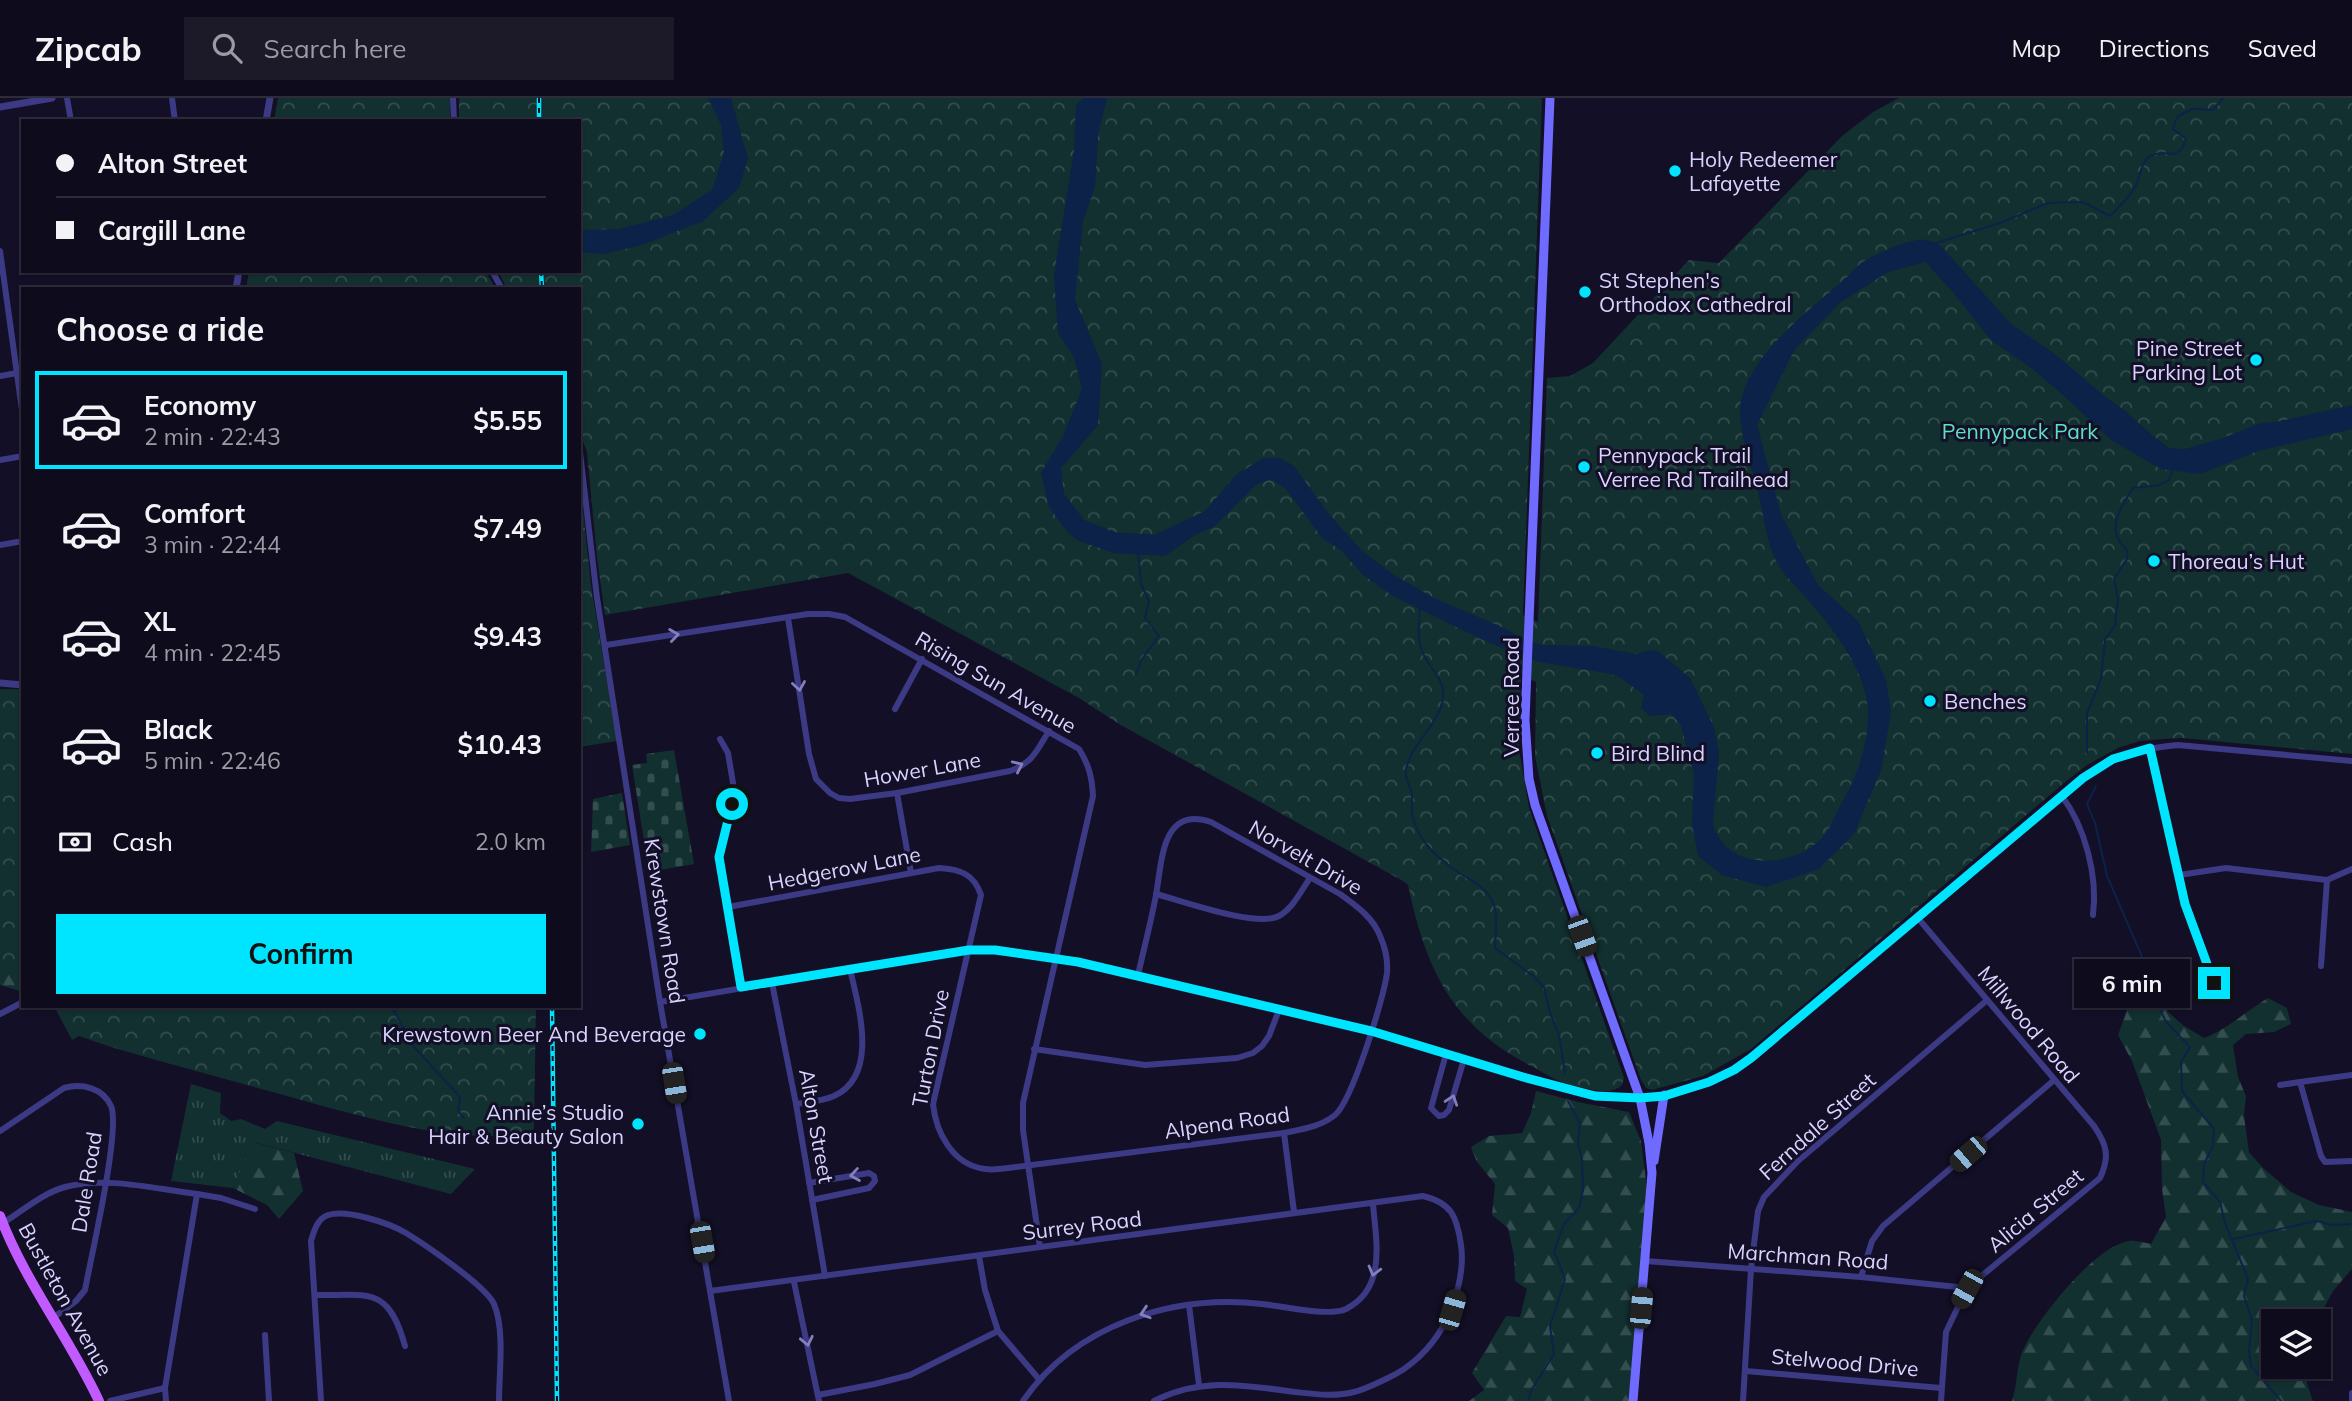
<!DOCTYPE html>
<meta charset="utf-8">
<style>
body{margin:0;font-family:Mulish,sans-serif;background:#1c1929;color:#f1f3f6;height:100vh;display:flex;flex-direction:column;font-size:26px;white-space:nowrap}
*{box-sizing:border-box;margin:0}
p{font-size:23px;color:#9b9ba3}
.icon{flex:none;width:38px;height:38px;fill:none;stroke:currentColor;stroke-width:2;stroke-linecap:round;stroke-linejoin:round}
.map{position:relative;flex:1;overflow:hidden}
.side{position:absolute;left:21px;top:189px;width:560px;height:721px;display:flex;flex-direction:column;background:#0e0b1c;border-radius:0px;box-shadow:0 2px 5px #0004,0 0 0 2px #2e2b3b}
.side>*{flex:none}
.hud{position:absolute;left:21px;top:21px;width:560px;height:154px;border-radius:0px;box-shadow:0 2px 5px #0004,0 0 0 2px #2e2b3b;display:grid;align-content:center;height:154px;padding:0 35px;background:#0e0b1c}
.fabs{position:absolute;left:2261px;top:1211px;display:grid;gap:14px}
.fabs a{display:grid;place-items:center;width:70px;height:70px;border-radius:0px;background:#0e0b1c;box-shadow:0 2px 5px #0004,0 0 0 2px #2e2b3b;font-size:35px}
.end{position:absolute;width:32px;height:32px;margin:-16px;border:9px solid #00e5ff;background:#111;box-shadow:0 0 0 4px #111}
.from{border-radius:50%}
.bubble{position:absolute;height:49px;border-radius:0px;background:#0e0b1c;box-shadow:0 2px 5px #0004,0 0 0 2px #2e2b3b;font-size:23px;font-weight:700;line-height:49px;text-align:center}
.car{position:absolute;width:21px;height:42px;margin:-21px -10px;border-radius:9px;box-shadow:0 0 5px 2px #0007;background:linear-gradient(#222 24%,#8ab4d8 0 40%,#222 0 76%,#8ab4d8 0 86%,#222 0)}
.hud b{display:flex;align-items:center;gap:24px;height:66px;font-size:26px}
.hud b+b{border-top:2px solid #2e2b3b}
.hud i{width:18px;height:18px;background:#f1f3f6}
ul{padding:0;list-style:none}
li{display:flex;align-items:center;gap:21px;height:98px;margin:0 14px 10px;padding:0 21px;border:4px solid transparent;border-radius:0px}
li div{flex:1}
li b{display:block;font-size:26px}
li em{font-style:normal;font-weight:700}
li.current{border-color:#00e5ff}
li>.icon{width:63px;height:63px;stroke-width:1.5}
h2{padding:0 35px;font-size:32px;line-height:84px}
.pay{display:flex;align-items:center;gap:18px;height:77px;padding:0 35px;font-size:26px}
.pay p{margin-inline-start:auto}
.cta{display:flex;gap:14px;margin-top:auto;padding:14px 35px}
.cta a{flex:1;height:80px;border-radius:0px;background:#00e5ff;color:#111;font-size:28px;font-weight:700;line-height:80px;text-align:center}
header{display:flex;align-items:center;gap:42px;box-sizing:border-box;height:98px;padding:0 35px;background:#0e0b1c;border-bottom:2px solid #2e2b3b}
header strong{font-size:33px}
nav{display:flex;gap:38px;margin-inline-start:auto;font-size:24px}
.search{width:490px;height:63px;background:#1c1929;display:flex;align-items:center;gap:18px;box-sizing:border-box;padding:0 24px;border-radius:0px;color:#9b9ba3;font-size:26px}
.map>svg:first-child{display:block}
.grass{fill:url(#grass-tufts)}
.forest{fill:url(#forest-firs)}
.cemetery{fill:url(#cemetery-stones)}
.park{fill:url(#park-crowns)}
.water{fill:#0c2248}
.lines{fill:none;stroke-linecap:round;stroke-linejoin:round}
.stream{stroke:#0c2248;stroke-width:2}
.minor{stroke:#3d3a85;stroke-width:6}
.tertiary{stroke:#3d3a85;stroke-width:7}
.secondary{stroke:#6f6bff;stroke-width:9}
.primary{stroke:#c25bff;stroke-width:10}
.rail-casing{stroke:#00e5ff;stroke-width:4.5}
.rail{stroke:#130f26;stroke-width:2;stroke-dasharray:5;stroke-linecap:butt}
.oneway{stroke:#837fbc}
.route{stroke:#00e5ff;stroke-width:9}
.poi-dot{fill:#00e5ff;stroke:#130f26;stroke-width:2.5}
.labels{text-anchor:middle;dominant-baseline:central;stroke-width:6;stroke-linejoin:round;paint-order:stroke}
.poi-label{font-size:21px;fill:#d9d4ff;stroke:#130f26;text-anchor:start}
.park-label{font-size:21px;fill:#5fe0c0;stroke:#130f26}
.street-label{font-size:21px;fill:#d9d4ff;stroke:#130f26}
</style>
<header>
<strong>Zipcab</strong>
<div class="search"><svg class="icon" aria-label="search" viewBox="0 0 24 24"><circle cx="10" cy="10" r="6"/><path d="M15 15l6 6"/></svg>Search here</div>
<nav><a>Map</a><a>Directions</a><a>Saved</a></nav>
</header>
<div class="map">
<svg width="2352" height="1303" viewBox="0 0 2352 1303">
<defs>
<pattern id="grass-tufts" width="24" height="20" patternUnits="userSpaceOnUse" patternTransform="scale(1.75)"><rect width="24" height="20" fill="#12302f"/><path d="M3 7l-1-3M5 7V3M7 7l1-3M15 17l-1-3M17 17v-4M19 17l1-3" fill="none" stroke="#344d4e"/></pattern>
<pattern id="forest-firs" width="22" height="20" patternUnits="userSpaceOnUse" patternTransform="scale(1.75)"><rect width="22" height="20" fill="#12302f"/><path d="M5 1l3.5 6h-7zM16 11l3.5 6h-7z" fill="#344d4e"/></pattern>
<pattern id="cemetery-stones" width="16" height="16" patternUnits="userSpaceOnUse" patternTransform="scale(1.75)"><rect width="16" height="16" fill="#12302f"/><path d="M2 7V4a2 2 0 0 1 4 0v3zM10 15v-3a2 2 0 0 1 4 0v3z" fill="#344d4e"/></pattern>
<pattern id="park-crowns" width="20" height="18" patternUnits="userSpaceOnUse" patternTransform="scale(1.75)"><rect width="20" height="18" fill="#12302f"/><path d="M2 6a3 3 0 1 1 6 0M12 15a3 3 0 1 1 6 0" fill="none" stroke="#344d4e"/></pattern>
</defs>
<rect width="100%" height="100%" fill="#130f26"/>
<path class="grass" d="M191,986L221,995L220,1015L231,1023L241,1021L265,1031L277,1023L475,1071L451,1096L253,1044L233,1090L171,1083Z"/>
<g class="forest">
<path d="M0,813L23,814V894L0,887Z"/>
<path d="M2151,860L2168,914L2184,928L2204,940C2228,931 2246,913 2268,900L2287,910L2291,926L2274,934L2246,936L2233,947L2238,979L2246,998L2244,1018L2249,1054L2262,1069L2291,1094L2319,1107L2352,1114V1171L2333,1193L2317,1223H2273V1269H2308L2307,1286L2313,1303H2012C2018,1286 2016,1265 2024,1250C2039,1219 2095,1148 2129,1143C2136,1142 2144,1145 2151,1146L2166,1119L2162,1091L2161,1042L2132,963L2118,937L2132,899L2127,871Z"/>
<path d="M1536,993L1578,1004L1629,1014L1641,1043L1647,1091L1629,1303H1469L1484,1292L1472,1275L1506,1218L1520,1219L1527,1191L1515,1183L1514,1158L1508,1130L1492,1117L1495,1086L1477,1064L1471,1049L1489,1038L1522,1035L1531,1015Z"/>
<path d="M252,1044L294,1055L303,1093L279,1121L267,1107L233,1090Z"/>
</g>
<g class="cemetery">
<path d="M674,652L694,766L649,774L632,667L647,665L646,656Z"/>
<path d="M622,695L630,747L591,754L593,701Z"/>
</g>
<g class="park">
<path d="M278,0H450V23H274Z"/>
<path d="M459,0H1542L1523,517L1538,524L1547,280L1570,278L1593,265L1689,162L1719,165L1842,38L1873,14L1899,0H2352V656L2182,640L2163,641L2140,643L2118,650L2087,667L2064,685L1751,951L1703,978L1652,992L1646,990L1641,982L1547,718L1535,658L1536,584L1521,577L1519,651L1529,710L1624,980L1622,987C1611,998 1590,991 1576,988C1559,985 1548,977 1533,969C1452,928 1426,872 1408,787L1403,783L1119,626L1079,600L848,475L605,517L597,460L587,354L579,332V191H507L498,173H579V23H459Z"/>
<path d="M249,173H485L496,191H246Z"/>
<path d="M579,372L591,488L617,643L579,649Z"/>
<path d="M0,591H23V866L0,871Z"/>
<path d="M54,908H536L534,1031C472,1055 340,1012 276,995C221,980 166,965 111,949L79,938L72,942Z"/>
</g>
<g class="water">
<path d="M708,0H731L732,4L748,61L739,90L703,123L645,146L604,156L579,154V132L619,131L673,117L712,92L724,55L721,27Z"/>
<path d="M1083,0H1107L1098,37L1095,89L1083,123L1075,202L1102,266L1098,327L1061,370L1064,396L1084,422L1114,434L1154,437L1205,413L1236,377L1263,360H1280L1294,368L1328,415L1362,453L1394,477L1434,500L1506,531L1519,539L1543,547L1592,548L1636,556L1650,552L1659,554L1690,580L1714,629L1719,655L1713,727C1719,745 1732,757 1750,761C1777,767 1810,757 1826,735C1831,729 1832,722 1836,716C1853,685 1866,659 1868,622C1872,571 1820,514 1787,479C1767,457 1765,422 1758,394C1752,370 1741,342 1740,317C1738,264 1810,212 1847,179C1853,173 1859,166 1866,162C1878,155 1913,139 1926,142C1931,143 1936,146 1941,148L2011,226L2052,254L2108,301L2124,312L2152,337L2169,350L2185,351L2223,340L2257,326L2281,323L2352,307V331L2258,353L2200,376L2161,371L2111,342L2062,296L2031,270L1991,242L1952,193L1925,164L1888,174L1841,204L1795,251L1757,327L1781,416L1818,487L1858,523L1886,582L1891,614L1881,672L1854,736L1819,771L1766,789L1722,777L1698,758L1692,726L1694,677L1681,627L1671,616L1650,618L1641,610L1644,597L1621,580L1611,576L1539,564L1483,542L1393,498L1363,477L1341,452L1322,440L1287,392L1271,381L1256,387L1215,428L1195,437L1165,458L1114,455L1079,443L1068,435L1049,409L1041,375L1063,338L1082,291L1074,259L1058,235L1054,177L1074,53L1076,8Z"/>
</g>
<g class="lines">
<g class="stream">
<path d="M1933,146L2000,125L2048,105L2083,104L2110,118C2118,110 2131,98 2136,87C2145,63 2143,52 2174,56L2182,51L2186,41L2173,31L2177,19L2192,11L2213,12L2223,0"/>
<path d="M1420,510C1419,524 1417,539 1422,553C1428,570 1446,581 1443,601C1439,627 1411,645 1406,672C1404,681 1412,689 1412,698C1413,708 1410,712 1414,724C1421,745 1437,759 1455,772C1469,782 1488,789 1494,807C1498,819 1495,837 1495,850L1533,878L1544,889L1550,915L1559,937L1565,975"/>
<path d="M1136,576L1142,561L1159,538L1145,520L1149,503L1141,486L1138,454"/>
<path d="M2087,655V615L2101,581L2105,542L2115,527L2118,501L2114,481L2127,461V452C2105,433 2119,411 2133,390L2160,387L2169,382L2173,371"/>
<path d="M2096,688L2087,706L2095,725L2107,778L2143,861L2153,896L2166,924L2190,949L2181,964L2182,993L2214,1031L2213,1048L2204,1066L2203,1084L2220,1104L2225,1125L2248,1181L2244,1198L2252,1222L2249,1253L2251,1268L2281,1303"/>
<path d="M389,908L394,913L415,950L460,999L458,1013L464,1020"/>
<path d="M2233,1141L2317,1123L2332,1127L2352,1126"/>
<path d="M1528,1303L1532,1291L1554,1256L1550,1228L1565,1181L1554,1153L1564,1126L1579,1110L1583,1092L1582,1061L1578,1046L1580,1025L1568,1003"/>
</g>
<g class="minor">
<path d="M67,0L71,23"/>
<path d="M172,0L175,23"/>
<path d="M453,0L454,23"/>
<path d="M0,153L23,319"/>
<path d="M492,173L502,191"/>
<path d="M0,278L17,275"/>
<path d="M579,346L597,500L660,904L729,1303"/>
<path d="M0,362L23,358"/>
<path d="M0,447L23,443"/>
<path d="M788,520L809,656L816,681L830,695L839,700L850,701L897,695L1010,673C1033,665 1037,652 1049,633"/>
<path d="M606,547L808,516H829L845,519L1079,651C1089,667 1092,679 1093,698L1023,1005V1032L1040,1149"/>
<path d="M895,611L922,561"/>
<path d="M720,641L728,655L733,685L732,706L719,759L741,889"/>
<path d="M2150,650L2185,806L2214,885"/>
<path d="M897,695L911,775"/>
<path d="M2061,697C2085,728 2098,778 2093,817"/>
<path d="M2179,777L2226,770L2327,782L2352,771"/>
<path d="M1156,796C1182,803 1257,830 1279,818C1293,810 1301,793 1310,780"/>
<path d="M728,809L939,770C960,771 974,776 981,797L933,1006C936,1035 953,1067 985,1071C992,1072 1001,1071 1008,1070L1284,1035C1303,1031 1320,1029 1335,1017C1352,1003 1384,900 1387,875C1388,863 1385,849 1380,838C1373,819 1355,807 1340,796L1211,724C1161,707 1162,765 1156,797C1151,824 1144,850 1138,877"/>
<path d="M1917,819L2094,1028C2107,1047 2110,1059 2100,1080L1967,1190L1946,1234L1941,1303"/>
<path d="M2321,868L2327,782"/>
<path d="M772,885L796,1006L825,1178"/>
<path d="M660,904L969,852C1062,853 1154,881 1244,903C1288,914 1334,921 1378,935C1418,947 1458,960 1499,972C1545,986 1590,1000 1638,1000C1678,1000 1719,982 1751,960L2061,697C2103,664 2124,652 2178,647L2352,663"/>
<path d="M0,916L23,904"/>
<path d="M1034,951L1145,967L1237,960L1253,955L1262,948L1269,938L1279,912"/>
<path d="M1446,956L1431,1010L1439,1018L1444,1017L1449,1012L1464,961"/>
<path d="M2352,977L2300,984L2321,1058L2325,1064L2352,1063"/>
<path d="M2280,987L2300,984"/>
<path d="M796,1006C808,1004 823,1003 834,998C880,977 858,907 850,871"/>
<path d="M0,1033L64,990C82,985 103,990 111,1008C121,1031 91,1159 85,1192L76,1203L53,1220"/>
<path d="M1284,1035L1294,1114"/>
<path d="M809,1085L869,1075L874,1078L875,1083L869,1090L812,1102"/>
<path d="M3,1125C22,1113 43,1095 65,1089C107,1078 155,1091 197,1096"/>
<path d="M979,1158L985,1192L998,1233L1038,1280"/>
<path d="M1645,1163L1861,1179L1967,1190"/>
<path d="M1861,1179L1872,1143L1883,1128L2053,983"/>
<path d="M794,1184L819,1303"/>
<path d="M710,1193L1423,1098C1452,1105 1457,1119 1461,1147C1465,1175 1455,1206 1442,1230C1430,1251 1410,1270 1388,1280C1377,1285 1366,1291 1354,1294C1334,1299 1314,1296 1295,1294C1244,1287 1201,1279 1154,1303"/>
<path d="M315,1197C369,1198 388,1187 405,1248"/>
<path d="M1189,1207L1199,1287"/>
<path d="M265,1237L269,1303"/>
<path d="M1746,1273L1941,1290"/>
<path d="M818,1297L875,1286L910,1277L998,1233"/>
<path d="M110,1303L165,1290"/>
<path d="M166,1303L165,1290L197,1096L221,1100L255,1111"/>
<path d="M321,1303L311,1143C314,1133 317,1121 328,1117C347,1111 389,1125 406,1135C424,1146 486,1188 494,1206C505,1232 499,1275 499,1303"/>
<path d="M1023,1303C1075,1227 1172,1196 1262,1206C1281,1208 1329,1219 1346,1211C1387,1190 1376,1143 1373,1106"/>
<path d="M1743,1303L1751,1171L1758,1113L1764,1099L1798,1063L1986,903"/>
<path d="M2352,1303V1295"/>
</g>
<g class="tertiary">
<path d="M0,9L52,0"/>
<path d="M266,23L270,0"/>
<path d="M236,191L239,173"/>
<path d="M0,585L23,587"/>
</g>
<g class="secondary">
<path d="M1550,0L1525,622L1529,681L1535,707L1640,1000L1649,1045L1652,1075L1633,1303"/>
<path d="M1654,1063L1664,997"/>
</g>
<path class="primary" d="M0,1118C25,1184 69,1239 99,1303"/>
<defs>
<g id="rail">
<path d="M539,0V23"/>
<path d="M541,173L542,191"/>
<path d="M552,908L557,1303"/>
</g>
</defs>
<use href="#rail" class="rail-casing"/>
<use href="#rail" class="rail"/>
</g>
<defs><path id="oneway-chevron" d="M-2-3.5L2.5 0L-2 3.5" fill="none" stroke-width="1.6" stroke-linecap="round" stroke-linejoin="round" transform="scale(1.75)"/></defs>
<g class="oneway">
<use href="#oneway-chevron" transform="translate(674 537) rotate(-8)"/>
<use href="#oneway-chevron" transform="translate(799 588) rotate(81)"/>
<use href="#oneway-chevron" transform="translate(1018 668) rotate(-25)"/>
<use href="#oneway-chevron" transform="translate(1452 1002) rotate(-72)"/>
<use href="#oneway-chevron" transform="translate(855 1077) rotate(171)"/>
<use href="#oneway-chevron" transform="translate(1374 1173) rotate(105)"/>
<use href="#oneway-chevron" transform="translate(1145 1215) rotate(162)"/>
<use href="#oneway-chevron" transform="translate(807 1243) rotate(78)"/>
</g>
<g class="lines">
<path class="route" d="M732,706L719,759L741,889L969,852H995L1078,864L1371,933L1523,979L1595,998L1640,1000L1664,998L1709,984L1734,972L1751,960L2083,680L2113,661L2150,650L2185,806L2214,885"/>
</g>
<g class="poi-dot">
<circle cx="1675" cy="73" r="7"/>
<circle cx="1585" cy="194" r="7"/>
<circle cx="2256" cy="262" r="7"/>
<circle cx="1584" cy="369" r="7"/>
<circle cx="2154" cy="463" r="7"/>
<circle cx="1930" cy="603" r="7"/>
<circle cx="1597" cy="655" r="7"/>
<circle cx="700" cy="936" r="7"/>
<circle cx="638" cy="1026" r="7"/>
</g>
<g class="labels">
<g class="poi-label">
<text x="1689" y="61">Holy Redeemer<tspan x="1689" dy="24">Lafayette</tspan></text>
<text x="1599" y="182">St Stephen's<tspan x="1599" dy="24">Orthodox Cathedral</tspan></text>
<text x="2242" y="250" text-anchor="end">Pine Street<tspan x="2242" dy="24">Parking Lot</tspan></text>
<text x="1598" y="357">Pennypack Trail<tspan x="1598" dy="24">Verree Rd Trailhead</tspan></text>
<text x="2168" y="463">Thoreau’s Hut</text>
<text x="1944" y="603">Benches</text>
<text x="1611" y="655">Bird Blind</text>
<text x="686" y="936" text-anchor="end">Krewstown Beer And Beverage</text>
<text x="624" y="1014" text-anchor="end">Annie’s Studio<tspan x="624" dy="24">Hair &amp; Beauty Salon</tspan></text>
</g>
<g class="park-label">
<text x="2020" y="333">Pennypack Park</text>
</g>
<g class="street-label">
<text transform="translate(996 584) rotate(30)">Rising Sun Avenue</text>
<text transform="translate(1511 599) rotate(-90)">Verree Road</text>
<text transform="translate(922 671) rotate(-10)">Hower Lane</text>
<text transform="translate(1306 759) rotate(30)">Norvelt Drive</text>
<text transform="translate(844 770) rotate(-11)">Hedgerow Lane</text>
<text transform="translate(665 823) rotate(81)">Krewstown Road</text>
<text transform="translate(2029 926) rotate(50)">Millwood Road</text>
<text transform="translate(930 950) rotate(-79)">Turton Drive</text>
<text transform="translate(1227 1024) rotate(-8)">Alpena Road</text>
<text transform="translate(817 1028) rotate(80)">Alton Street</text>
<text transform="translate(1817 1028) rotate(-42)">Ferndale Street</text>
<text transform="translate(86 1084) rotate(-81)">Dale Road</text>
<text transform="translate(2035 1112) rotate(-40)">Alicia Street</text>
<text transform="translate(1082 1127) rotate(-7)">Surrey Road</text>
<text transform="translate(1808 1158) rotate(4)">Marchman Road</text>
<text transform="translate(66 1201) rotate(61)">Bustleton Avenue</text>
<text transform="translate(1845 1264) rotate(5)">Stelwood Drive</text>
</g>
</g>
</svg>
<div class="fabs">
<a><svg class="icon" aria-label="layers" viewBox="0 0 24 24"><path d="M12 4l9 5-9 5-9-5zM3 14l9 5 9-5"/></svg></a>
</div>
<i class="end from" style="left:732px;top:706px"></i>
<i class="end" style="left:2214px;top:885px"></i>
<div class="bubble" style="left:2074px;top:861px;width:116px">6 min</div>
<i class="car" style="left:1582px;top:838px;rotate:160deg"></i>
<i class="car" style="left:674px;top:985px;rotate:171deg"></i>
<i class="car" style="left:1968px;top:1056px;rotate:229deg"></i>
<i class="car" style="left:702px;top:1144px;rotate:170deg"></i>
<i class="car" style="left:1967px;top:1191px;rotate:209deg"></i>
<i class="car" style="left:1641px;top:1210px;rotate:5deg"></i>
<i class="car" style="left:1452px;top:1212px;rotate:16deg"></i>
<div class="hud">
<b><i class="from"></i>Alton Street</b>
<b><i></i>Cargill Lane</b>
</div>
<section class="side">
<h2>Choose a ride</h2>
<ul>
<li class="current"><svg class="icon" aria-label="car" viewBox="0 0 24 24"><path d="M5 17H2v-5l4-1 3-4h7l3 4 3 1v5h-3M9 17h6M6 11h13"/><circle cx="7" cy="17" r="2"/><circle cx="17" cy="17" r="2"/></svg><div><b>Economy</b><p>2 min · 22:43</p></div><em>$5.55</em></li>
<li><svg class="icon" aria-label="car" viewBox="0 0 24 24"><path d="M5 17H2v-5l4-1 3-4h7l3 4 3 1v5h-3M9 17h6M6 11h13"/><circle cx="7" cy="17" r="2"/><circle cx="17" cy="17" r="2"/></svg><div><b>Comfort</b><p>3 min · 22:44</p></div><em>$7.49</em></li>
<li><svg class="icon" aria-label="car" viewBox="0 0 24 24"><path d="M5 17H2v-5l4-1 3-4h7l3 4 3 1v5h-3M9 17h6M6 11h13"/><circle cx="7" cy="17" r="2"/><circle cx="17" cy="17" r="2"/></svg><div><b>XL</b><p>4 min · 22:45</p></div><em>$9.43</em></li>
<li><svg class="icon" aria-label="car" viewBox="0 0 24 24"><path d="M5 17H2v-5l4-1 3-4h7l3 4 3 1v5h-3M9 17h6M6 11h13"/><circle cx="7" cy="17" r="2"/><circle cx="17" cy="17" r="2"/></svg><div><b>Black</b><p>5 min · 22:46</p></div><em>$10.43</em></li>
</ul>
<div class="pay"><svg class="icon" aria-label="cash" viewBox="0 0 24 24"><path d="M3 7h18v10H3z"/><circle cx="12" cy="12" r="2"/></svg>Cash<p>2.0 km</p></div>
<div class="cta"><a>Confirm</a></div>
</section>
</div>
